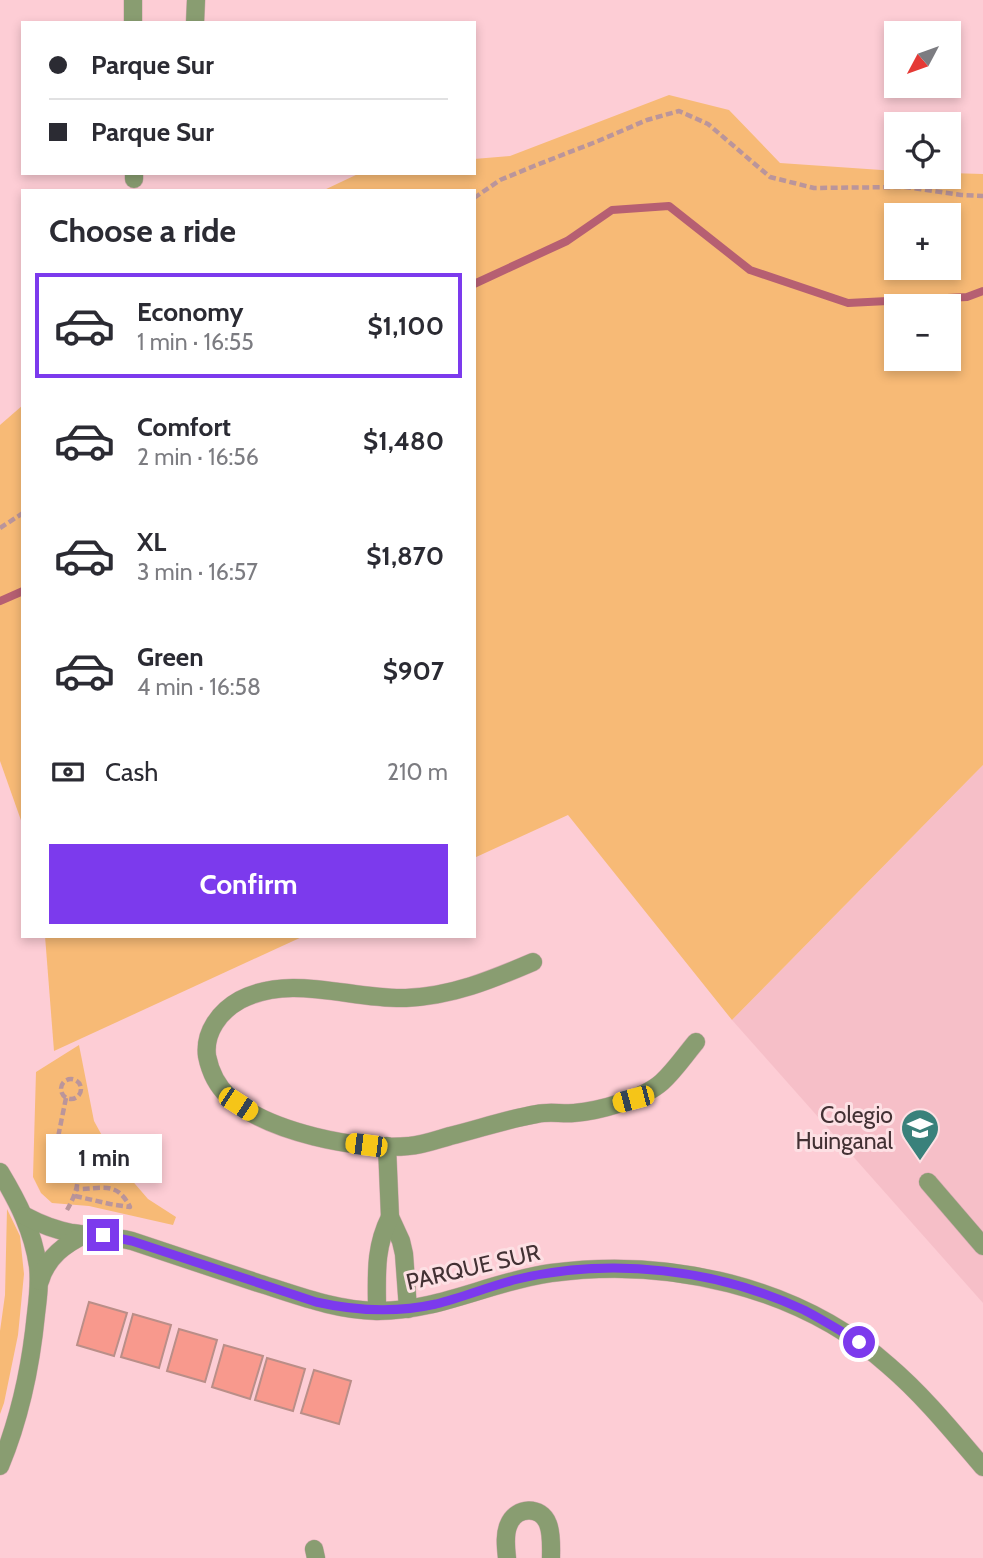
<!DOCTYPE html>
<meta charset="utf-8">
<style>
body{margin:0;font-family:Cabin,sans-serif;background:#f2f2f3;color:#2b2b33;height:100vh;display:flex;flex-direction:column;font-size:26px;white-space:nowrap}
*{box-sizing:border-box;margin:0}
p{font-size:23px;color:#7c7c81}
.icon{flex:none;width:38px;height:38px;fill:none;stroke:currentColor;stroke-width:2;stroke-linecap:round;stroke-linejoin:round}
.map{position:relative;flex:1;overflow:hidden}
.side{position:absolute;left:21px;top:189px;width:455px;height:749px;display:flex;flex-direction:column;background:#fff;border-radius:0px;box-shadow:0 4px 10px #0003}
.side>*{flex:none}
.guide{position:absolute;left:21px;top:21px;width:455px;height:154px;border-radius:0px;box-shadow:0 4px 10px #0003;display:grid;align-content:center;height:154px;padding:0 28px;background:#fff}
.needle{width:46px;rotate:229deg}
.fabs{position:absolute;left:884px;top:21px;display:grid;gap:14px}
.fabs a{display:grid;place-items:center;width:77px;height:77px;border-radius:0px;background:#fff;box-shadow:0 4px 10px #0003;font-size:35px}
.end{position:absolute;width:32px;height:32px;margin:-16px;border:9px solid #7c3aed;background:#fff;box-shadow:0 0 0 4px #fff}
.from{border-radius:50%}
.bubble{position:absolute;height:49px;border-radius:0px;background:#fff;box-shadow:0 4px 10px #0003;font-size:23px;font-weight:800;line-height:49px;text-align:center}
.car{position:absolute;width:21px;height:42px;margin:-21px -10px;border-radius:9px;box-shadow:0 0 5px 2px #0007;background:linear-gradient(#f5c518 24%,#345 0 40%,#f5c518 0 76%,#345 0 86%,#f5c518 0)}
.guide b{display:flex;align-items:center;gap:24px;height:66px;font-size:26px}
.guide b+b{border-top:2px solid #e1e1e2}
.guide i{width:18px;height:18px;background:#2b2b33}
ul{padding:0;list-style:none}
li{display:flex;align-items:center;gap:21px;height:105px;margin:0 14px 10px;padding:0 14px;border:4px solid transparent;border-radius:0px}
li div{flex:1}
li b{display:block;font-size:26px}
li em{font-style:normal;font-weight:800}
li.selected{border-color:#7c3aed}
li>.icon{width:63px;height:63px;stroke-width:1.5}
h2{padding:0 28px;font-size:32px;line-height:84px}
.pay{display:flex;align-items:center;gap:18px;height:77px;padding:0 28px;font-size:26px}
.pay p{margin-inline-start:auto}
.button{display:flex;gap:14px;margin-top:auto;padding:14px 28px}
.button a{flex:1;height:80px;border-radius:0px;background:#7c3aed;color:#fff;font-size:28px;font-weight:800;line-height:80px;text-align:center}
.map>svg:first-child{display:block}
.built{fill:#f6bfc8}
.green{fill:#f7ba76;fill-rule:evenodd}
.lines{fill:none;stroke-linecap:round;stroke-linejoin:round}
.stream{stroke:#b65f72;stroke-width:8}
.building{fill:#f8998d;stroke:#ba8e88;stroke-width:2}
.minor-casing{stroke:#d4abb2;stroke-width:19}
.path{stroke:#ba959b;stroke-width:4.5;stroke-dasharray:7 3.5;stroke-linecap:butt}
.minor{stroke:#899d71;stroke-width:18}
.route{stroke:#7c3aed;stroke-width:9}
.labels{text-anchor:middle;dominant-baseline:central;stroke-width:6;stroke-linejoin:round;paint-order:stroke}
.poi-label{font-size:23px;fill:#433134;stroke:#fde0e4;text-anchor:end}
.street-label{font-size:23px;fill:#433134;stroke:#fde0e4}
</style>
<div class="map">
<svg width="983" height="1558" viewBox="0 0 983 1558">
<rect width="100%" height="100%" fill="#fdcdd5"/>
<path class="built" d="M983,765V1303L732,1020Z"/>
<g class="green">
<path d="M669,95L729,110L780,163L896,171V177H948L949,173L983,174V765L732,1020L568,815L474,858V191H322L360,173H474V159L510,156ZM896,215H948V268H896ZM896,306H948V359H896Z"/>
<path d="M23,405V826L0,761V425Z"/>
<path d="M45,936H304L54,1051Z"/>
<path d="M79,1045L94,1121L117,1163L148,1199L176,1217L173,1225L89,1206L52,1203L41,1193L33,1177L36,1072Z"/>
<path d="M7,1209L20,1236L24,1274L18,1335L4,1403L0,1414V1331L5,1295Z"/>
</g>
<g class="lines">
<g class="stream">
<path d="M474,284L567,241L612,210L669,206L750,270L848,303L967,297L983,291"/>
<path d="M0,601L23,591"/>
</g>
</g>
<g class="building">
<path d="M89,1302L127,1313L114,1356L77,1345Z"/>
<path d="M133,1314L171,1325L159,1368L121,1357Z"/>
<path d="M179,1329L217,1340L205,1382L167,1371Z"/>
<path d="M224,1345L263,1356L250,1399L212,1387Z"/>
<path d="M267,1358L305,1369L293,1411L255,1400Z"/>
<path d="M314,1370L351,1381L339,1424L301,1413Z"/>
</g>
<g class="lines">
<defs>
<g id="minor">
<path d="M133,23V0"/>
<path d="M195,23L196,0"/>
<path d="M134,173V179"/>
<path d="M533,962C491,980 452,996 406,998C351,1000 292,973 240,1000C220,1011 204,1032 207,1056C210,1071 217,1086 229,1097C267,1132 358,1151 409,1146C423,1145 436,1140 450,1136C479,1129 507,1119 537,1114C549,1111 561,1114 574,1113C599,1111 643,1099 662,1082C675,1070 685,1055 696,1042"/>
<path d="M387,1146L390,1217L401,1241L404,1254L408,1309"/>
<path d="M0,1172C18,1202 33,1231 38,1266C40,1283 38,1298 36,1314C31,1365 20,1418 0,1466"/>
<path d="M928,1182L983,1246"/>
<path d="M25,1216C40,1224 55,1230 72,1233C92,1236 112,1236 132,1241C174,1255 216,1269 258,1283C297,1295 334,1310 376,1311C437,1312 492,1281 551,1273C668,1257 799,1286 889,1366C924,1396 953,1432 983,1467"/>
<path d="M40,1281C47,1257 65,1244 86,1234"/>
<path d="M377,1311C377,1276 374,1249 390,1217"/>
<path d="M314,1549L316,1558"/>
<path d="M507,1558C506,1548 504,1534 509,1524C516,1507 541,1505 548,1524C552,1534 551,1548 551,1558"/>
</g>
</defs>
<use href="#minor" class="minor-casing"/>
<g class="path">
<path d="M474,198L500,180L534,166L598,141L647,120L679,111L708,124L770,177L814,188L905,187L961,195L983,196"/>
<path d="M0,528L23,513"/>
<circle cx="71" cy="1089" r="10"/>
<path d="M66,1098L57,1142L58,1151C62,1155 67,1159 71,1163C84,1176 75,1196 67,1210"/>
<path d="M75,1196L110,1204L130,1207C116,1179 100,1190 76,1189"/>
</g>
<use href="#minor" class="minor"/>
</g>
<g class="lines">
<path class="route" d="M103,1235L132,1241L316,1302C356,1311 396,1313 436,1304C464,1297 490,1286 518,1279C612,1257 716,1269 804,1310C823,1320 841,1331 859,1342"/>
</g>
<defs>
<symbol id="school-pin" viewBox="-11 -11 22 30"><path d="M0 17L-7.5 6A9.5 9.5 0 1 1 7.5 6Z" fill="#3a817b" stroke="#fde0e4"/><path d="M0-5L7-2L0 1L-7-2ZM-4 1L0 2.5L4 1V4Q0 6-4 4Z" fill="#fff"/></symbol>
</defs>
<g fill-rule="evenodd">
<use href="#school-pin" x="898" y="1106" width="44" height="60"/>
</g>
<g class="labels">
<g class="poi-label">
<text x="893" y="1115">Colegio<tspan x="893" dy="26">Huinganal</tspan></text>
</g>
<g class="street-label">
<text transform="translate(473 1267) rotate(-13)">PARQUE SUR</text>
</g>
</g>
</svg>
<div class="fabs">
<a><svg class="needle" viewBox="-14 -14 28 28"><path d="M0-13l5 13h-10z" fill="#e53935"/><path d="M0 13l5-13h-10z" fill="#7c7c81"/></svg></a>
<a><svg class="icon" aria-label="locate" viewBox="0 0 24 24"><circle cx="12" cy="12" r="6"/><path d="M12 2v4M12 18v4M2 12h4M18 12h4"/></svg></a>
<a>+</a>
<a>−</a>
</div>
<i class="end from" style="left:859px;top:1342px"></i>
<i class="end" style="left:103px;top:1235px"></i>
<div class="bubble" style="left:46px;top:1134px;width:116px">1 min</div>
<i class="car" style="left:633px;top:1099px;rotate:255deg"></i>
<i class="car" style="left:238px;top:1104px;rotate:123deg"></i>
<i class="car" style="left:366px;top:1145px;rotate:277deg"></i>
<div class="guide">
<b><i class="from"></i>Parque Sur</b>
<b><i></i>Parque Sur</b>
</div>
<section class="side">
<h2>Choose a ride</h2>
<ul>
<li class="selected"><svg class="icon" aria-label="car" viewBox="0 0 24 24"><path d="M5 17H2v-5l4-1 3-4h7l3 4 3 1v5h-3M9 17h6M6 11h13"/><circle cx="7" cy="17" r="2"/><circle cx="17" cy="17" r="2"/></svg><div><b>Economy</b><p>1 min · 16:55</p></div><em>$1,100</em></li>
<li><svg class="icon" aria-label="car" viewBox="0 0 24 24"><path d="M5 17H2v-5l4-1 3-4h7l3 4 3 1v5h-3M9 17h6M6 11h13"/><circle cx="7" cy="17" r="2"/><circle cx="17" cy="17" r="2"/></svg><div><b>Comfort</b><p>2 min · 16:56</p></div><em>$1,480</em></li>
<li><svg class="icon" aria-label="car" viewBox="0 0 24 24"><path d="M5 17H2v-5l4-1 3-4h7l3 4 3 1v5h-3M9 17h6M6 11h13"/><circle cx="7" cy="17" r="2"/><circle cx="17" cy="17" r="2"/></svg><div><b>XL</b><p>3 min · 16:57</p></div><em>$1,870</em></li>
<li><svg class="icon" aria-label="car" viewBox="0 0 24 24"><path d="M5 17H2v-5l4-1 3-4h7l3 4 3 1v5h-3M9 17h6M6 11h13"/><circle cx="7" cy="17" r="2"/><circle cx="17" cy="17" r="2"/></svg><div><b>Green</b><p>4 min · 16:58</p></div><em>$907</em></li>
</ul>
<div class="pay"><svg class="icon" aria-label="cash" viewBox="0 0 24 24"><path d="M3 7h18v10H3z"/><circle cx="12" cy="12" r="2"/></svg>Cash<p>210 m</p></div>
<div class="button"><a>Confirm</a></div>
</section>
</div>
